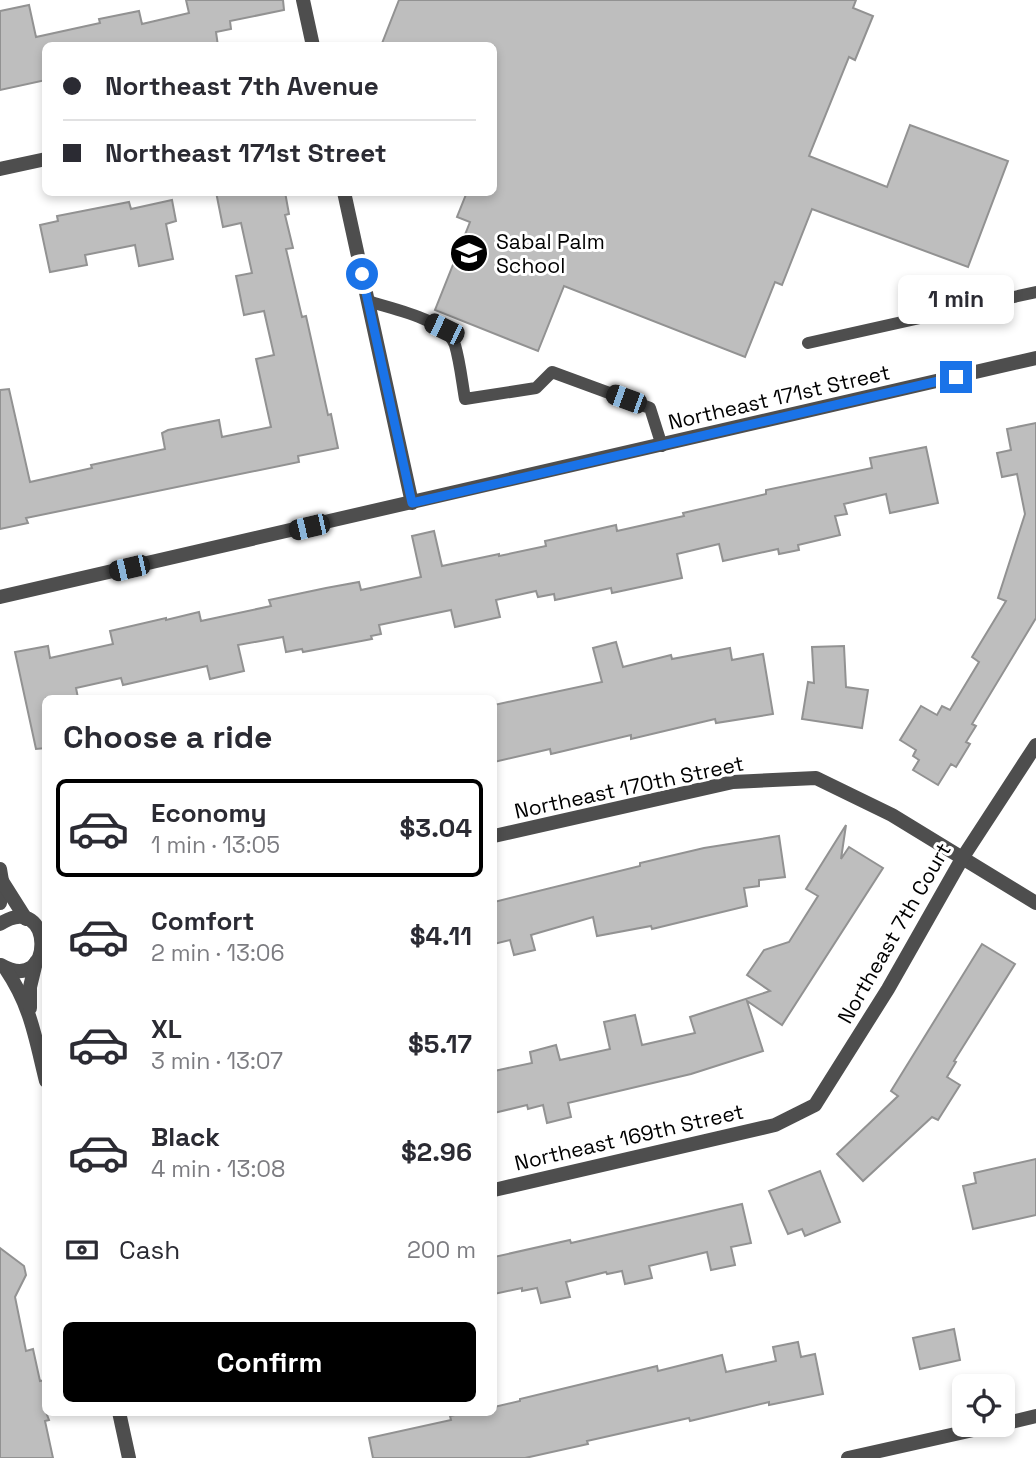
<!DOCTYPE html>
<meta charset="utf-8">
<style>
body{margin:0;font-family:"Space Grotesk",sans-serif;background:#f7f7f7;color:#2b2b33;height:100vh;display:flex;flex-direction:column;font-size:26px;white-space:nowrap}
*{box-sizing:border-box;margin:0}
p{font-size:23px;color:#7c7c81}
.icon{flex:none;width:38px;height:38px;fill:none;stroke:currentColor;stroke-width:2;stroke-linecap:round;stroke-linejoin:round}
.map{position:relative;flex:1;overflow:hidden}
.side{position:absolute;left:42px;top:695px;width:455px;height:721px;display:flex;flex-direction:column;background:#fff;border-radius:10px;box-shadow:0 4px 10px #0003}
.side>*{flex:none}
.top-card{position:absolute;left:42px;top:42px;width:455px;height:154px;border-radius:10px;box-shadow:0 4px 10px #0003;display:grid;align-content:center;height:154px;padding:0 21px;background:#fff}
.buttons{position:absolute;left:952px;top:1374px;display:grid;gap:14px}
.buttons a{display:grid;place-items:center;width:63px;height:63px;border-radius:10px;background:#fff;box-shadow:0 4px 10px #0003;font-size:35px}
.end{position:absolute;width:32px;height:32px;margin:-16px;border:9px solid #1a73e8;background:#fff;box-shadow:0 0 0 4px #fff}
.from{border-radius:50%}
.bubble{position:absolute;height:49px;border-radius:10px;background:#fff;box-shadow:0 4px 10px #0003;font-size:23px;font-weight:700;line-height:49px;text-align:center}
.car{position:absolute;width:21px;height:42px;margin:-21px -10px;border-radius:9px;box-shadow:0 0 5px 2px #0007;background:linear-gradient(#222 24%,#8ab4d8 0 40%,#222 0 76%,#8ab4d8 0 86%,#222 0)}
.top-card b{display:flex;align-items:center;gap:24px;height:66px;font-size:26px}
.top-card b+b{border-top:2px solid #e1e1e2}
.top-card i{width:18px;height:18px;background:#2b2b33}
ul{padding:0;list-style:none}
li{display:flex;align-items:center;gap:21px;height:98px;margin:0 14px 10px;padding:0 7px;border:4px solid transparent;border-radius:10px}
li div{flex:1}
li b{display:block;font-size:26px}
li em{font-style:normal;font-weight:700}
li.active{border-color:#000}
li>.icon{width:63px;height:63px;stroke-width:1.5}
h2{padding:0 21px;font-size:32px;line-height:84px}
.pay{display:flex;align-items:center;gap:18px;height:77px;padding:0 21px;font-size:26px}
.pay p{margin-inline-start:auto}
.cta{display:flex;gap:14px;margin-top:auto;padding:14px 21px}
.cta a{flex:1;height:80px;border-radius:10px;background:#000;color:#fff;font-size:28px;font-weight:700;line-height:80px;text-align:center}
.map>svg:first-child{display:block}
.building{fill:#bebebe;stroke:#929292;stroke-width:2}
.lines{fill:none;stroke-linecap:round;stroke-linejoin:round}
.service{stroke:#4e4e4e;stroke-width:12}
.minor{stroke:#4e4e4e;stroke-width:14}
.route{stroke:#1a73e8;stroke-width:9}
.labels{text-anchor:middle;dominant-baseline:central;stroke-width:6;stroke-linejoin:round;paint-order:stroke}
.poi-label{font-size:21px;fill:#000;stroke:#fff;text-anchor:start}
.street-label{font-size:21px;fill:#000;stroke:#fff}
</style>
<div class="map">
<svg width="1036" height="1458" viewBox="0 0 1036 1458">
<rect width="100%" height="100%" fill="#fff"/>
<g class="building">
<path d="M186,0H283L284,10L230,21L231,29L216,32L218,46H46V80L0,90V11L29,5L36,37L100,23L99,19L139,11L142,24L189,13Z"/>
<path d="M399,0H856L853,8L873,16L855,60L849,57L809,156L887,187L910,125L1008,161L968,267L812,209L782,285L775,282L745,357L564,286L538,351L435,310L470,222L457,217L467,192H494V46H381Z"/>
<path d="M216,192H285L289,214L285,215L293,248L286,249L302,317L306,316L328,415L331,414L338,448L298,456L299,462L26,518L28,523L0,529V390L9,389L30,482L92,468L91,465L165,449L162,433L168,430L219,420L222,437L271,427L256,359L274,355L264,311L244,315L236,276L252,273L241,223L223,227Z"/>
<path d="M172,200L176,221L166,224L173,259L139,266L135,245L85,255L87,265L50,272L40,225L58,221L57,216L129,202L131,209Z"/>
<path d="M1036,423V618L972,724L976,726L966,742L970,744L956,767L951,764L938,785L913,770L919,760L913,756L916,750L900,740L921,706L937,715L942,706L950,710L979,662L972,657L1006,601L998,598L1025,514L1017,474L1002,477L997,453L1011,450L1007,429Z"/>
<path d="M926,447L938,503L890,513L886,494L844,504L847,514L835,516L840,535L798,545L799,550L779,554L778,549L723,561L719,544L677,554L682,578L612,593L611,588L555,600L554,594L538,597L536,591L496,600L500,617L455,627L451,610L379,625L381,634L371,636L372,639L303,652L302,649L286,652L283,637L238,645L244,671L210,679L207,666L123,685L121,678L76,688L78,698H46V748L36,749L15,652L48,646L50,658L113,644L110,631L166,618V620L199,612L201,621L271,606L269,600L326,588L359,582L361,590L421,577L412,536L434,531L442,566L499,554V556L546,546L545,541L616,525L617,531L684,516L683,513L766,494V490L872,468L870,458Z"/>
<path d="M616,642L623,667L671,655L672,659L730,648L732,660L763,654L773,714L716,723L715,719L631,739V735L551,754L550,749L494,762V705L602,682L593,648Z"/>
<path d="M844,646L846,687L868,690L862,728L802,719L808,682L814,683L812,647Z"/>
<path d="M846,825L841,859L849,847L883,868L782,1025L747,1001L763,1051L691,1074L568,1103L571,1117L547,1123L543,1105L528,1109L527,1105L494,1113V1071L532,1063L530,1052L556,1045L560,1060L610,1049L604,1022L635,1015L642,1045L695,1033L690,1017L770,991L747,975L764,950L789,942L818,896L806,889Z"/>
<path d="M779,836L785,877L759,880V886L744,888L747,906L652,929L651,926L597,936L593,917L531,935L535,950L514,955L510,940L494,944V902L640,866V863L704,848Z"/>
<path d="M982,944L1015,964L954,1061L956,1062L947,1077L960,1085L938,1120L932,1117L863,1181L837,1154L898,1096L891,1091Z"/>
<path d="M1036,1159V1215L973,1229L963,1186L976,1183L974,1173Z"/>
<path d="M820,1171L840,1222L805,1236L802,1229L788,1234L769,1191Z"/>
<path d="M742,1204L751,1243L731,1247L735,1265L711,1270L707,1252L649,1266L652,1278L625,1284L622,1271L607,1274L606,1272L566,1282L570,1297L541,1303L537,1288L522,1291V1288L494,1294V1257L570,1240L571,1243Z"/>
<path d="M0,1248L24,1266L26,1275L15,1297L26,1351L33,1349L40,1381L46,1380V1412L49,1420L45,1421L53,1458H0Z"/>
<path d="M954,1329L960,1360L920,1369L913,1338Z"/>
<path d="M798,1342L801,1357L815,1354L823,1394L769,1405V1402L690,1421L689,1418L587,1441L588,1444L525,1458H373L369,1438L451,1420L450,1416L469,1412H494V1407L520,1401V1399L657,1366L658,1371L722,1355L726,1372L776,1361L773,1347Z"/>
</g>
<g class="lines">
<g class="service">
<path d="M368,301C392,309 446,319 455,345C460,362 462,382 465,399L536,388L552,372L650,408L662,446"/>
<path d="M808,343L1036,292"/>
</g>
<g class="minor">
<path d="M303,0L313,46"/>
<path d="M0,169L46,159"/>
<path d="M344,192L412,503"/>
<path d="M0,597L1036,358"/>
<path d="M494,836L733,782L816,778L892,815L1036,903"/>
<path d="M0,869L2,881L0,903"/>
<path d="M2,881L26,919"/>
<path d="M0,924C54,889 56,997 1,965"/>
<path d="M5,968C31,1006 35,1037 46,1081"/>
<path d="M30,1008V987L36,962"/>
<path d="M494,1190L775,1125L815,1105L888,989L963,857L1036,745"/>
<path d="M119,1412L129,1458"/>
<path d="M1003,1424L1036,1416"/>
<path d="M848,1458L1000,1424"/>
</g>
</g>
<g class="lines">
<path class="route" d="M362,274L412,503L956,377"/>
</g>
<defs>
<symbol id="school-disc" viewBox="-11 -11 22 22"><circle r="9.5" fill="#000" stroke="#fff"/><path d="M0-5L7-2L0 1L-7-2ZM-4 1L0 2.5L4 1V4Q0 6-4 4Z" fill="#fff"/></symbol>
</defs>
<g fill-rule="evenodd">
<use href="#school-disc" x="447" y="231" width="44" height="44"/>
</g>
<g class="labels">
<g class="poi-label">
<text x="496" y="241">Sabal Palm<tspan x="496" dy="24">School</tspan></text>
</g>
<g class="street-label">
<text transform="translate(779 397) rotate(-13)">Northeast 171st Street</text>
<text transform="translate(629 787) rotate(-12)">Northeast 170th Street</text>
<text transform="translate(894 933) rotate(-60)">Northeast 7th Court</text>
<text transform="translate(629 1137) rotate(-13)">Northeast 169th Street</text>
</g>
</g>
</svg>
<div class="buttons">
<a><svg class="icon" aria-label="locate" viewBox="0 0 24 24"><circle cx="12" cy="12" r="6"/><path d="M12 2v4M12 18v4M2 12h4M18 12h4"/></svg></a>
</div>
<i class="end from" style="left:362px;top:274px"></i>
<i class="end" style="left:956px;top:377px"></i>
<div class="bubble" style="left:898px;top:275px;width:116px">1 min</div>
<i class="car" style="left:444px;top:329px;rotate:296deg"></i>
<i class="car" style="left:626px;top:399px;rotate:290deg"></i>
<i class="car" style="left:309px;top:527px;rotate:257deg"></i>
<i class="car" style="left:129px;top:568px;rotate:257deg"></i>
<div class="top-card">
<b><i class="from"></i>Northeast 7th Avenue</b>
<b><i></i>Northeast 171st Street</b>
</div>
<section class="side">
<h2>Choose a ride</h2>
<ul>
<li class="active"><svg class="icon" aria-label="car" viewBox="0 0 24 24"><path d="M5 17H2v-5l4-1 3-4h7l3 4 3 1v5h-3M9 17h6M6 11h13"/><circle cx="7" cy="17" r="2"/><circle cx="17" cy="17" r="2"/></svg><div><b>Economy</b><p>1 min · 13:05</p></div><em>$3.04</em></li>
<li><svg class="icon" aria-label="car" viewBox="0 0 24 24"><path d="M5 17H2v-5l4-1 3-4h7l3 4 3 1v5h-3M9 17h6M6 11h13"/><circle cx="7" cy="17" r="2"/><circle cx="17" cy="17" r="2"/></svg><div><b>Comfort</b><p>2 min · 13:06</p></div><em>$4.11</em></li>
<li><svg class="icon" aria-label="car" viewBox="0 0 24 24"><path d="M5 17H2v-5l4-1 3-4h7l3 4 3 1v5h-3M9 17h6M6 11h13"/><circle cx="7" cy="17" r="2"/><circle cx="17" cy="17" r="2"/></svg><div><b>XL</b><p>3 min · 13:07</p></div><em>$5.17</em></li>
<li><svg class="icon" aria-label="car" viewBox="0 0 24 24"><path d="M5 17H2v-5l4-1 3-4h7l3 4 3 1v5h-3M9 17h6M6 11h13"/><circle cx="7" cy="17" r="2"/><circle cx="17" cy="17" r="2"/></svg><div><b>Black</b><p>4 min · 13:08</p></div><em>$2.96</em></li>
</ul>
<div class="pay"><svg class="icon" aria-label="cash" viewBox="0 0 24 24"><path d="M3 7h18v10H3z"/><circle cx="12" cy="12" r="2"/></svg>Cash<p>200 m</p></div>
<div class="cta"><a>Confirm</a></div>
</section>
</div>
